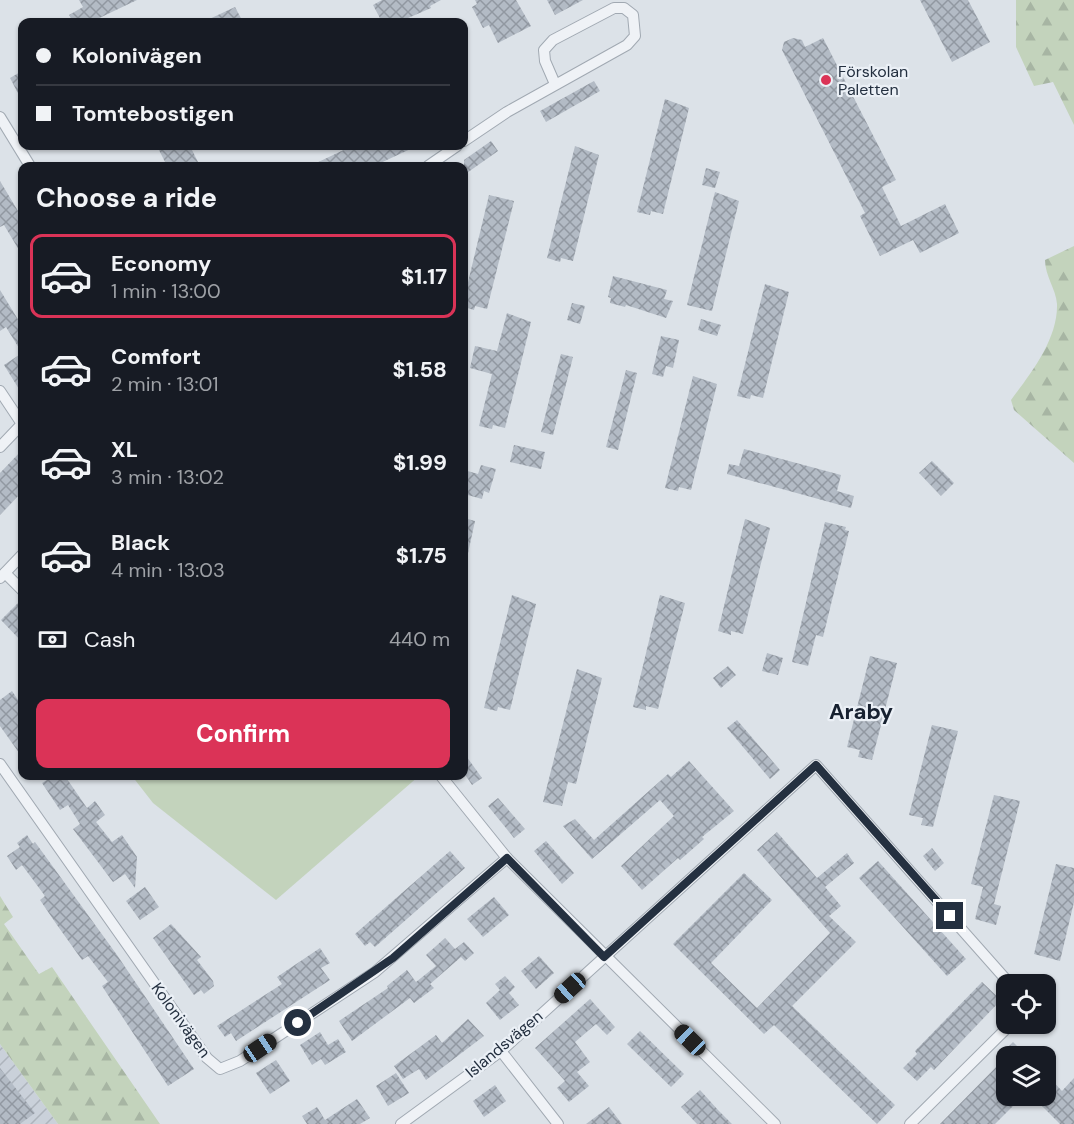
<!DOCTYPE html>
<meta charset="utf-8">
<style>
body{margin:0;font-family:"DM Sans",sans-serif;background:#20242c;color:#f1f3f6;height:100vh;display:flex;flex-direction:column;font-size:22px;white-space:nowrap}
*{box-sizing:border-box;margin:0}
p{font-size:20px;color:#9ea1a6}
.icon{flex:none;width:33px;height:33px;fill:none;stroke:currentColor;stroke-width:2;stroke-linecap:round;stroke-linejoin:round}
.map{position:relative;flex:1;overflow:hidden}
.sheet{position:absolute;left:18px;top:162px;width:450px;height:618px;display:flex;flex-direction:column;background:#171b24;border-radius:12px;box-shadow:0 2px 4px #0004}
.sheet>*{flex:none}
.guide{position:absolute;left:18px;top:18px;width:450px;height:132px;border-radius:12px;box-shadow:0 2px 4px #0004;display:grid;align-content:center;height:132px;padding:0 18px;background:#171b24}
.buttons{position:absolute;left:996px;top:974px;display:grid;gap:12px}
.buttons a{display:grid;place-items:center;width:60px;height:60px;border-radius:12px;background:#171b24;box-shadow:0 2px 4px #0004;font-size:30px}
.end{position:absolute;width:27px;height:27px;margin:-14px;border:8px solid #243040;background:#fff;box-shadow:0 0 0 3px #fff}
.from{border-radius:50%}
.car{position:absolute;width:18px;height:36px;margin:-18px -9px;border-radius:8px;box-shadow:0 0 4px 2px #0007;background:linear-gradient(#222 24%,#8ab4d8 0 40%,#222 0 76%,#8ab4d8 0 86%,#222 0)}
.guide b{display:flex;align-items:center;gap:21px;height:57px;font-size:22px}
.guide b+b{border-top:2px solid #363941}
.guide i{width:15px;height:15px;background:#f1f3f6}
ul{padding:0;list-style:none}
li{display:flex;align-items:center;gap:18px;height:84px;margin:0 12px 9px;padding:0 6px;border:3px solid transparent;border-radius:12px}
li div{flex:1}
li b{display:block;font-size:22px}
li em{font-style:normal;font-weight:700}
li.on{border-color:#db3357}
li>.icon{width:54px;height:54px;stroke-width:1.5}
h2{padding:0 18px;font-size:27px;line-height:72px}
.pay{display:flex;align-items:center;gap:15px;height:66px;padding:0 18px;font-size:22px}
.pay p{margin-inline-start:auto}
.primary-button{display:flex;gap:12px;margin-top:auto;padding:12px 18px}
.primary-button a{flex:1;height:69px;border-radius:12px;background:#db3357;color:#fff;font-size:24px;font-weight:700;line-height:69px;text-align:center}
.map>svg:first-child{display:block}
.industrial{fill:url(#industrial-furrows)}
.forest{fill:url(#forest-firs)}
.garden{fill:#c3d3bc}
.building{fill:url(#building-cross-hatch)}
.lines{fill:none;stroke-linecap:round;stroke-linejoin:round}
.minor-casing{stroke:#a1a9b2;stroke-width:12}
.minor{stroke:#eff2f6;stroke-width:10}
.route{stroke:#243040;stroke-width:8}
.poi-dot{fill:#db3357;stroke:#ebf0f6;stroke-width:2}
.labels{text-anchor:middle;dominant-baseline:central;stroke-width:4.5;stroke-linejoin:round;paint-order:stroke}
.poi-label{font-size:16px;fill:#243040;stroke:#ebf0f6;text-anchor:start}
.street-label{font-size:16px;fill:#243040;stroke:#ebf0f6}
.district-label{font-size:22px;font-weight:bold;fill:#172130;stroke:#ebf0f6}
</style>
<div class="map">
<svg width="1074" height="1124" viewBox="0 0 1074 1124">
<defs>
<pattern id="industrial-furrows" width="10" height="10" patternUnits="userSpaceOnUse" patternTransform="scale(1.5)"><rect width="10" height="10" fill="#cad1da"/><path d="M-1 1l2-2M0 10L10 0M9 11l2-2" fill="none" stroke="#adb4bc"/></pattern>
<pattern id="forest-firs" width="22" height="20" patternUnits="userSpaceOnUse" patternTransform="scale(1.5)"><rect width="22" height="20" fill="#c3d3bc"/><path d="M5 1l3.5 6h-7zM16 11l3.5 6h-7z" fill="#a7b5a3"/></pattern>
<pattern id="building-cross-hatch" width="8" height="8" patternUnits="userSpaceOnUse" patternTransform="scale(1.5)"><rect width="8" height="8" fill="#b3bbc5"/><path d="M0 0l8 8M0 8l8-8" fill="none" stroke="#9198a1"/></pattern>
</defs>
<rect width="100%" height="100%" fill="#dce2e8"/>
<path class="industrial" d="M0,1044L58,1124H0Z"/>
<g class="forest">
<path d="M1016,0H1074V125L1053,82L1034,86L1016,47Z"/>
<path d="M1074,246V463L1014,410L1011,400C1031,373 1058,339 1057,304C1056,289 1045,276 1045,260Z"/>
<path d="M0,896L13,917L4,924L39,974L52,967L160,1124H58L0,1044Z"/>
</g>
<path class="garden" d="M132,776H419L276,900L153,803Z"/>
<g class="building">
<path d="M79,0H137L91,22H73L69,15L83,7Z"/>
<path d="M382,0H441L430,6L431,8L399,22H382L373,5Z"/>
<path d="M475,0H516L531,26L498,43L489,25L483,28L472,7L477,4Z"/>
<path d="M547,0H583L555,15Z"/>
<path d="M920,0H968L990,42L952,62Z"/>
<path d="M235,7L243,22H203Z"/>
<path d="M793,38L802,40L805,47L823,38L896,180L882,187L901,226L945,204L959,233L920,253L913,240L880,256L860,216L865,213L782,50L784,42Z"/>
<path d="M22,71V101L10,78Z"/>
<path d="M594,81L600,91L546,122L540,111Z"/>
<path d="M665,99L689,108L663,214L651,211L650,215L637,212Z"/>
<path d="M491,141L498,151L464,175V160Z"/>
<path d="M157,146H190L200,166H167Z"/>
<path d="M352,146H417L374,166H310Z"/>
<path d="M575,146L599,155L573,261L561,258L560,262L547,258Z"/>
<path d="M706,168L720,172L715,188L702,185Z"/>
<path d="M0,181L18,211L22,208V255L4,225L0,227Z"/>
<path d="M715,192L739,201L712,311L687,305Z"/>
<path d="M489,195L514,201L487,309L475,306L474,310L464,307V299Z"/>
<path d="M613,276L667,290L664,299L673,301L666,318L626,305L625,307L610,303L611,298L608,297Z"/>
<path d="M765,284L789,292L763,398L751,395L750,399L737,396Z"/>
<path d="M0,290L22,326V394L4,365L22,353L6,327L0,331Z"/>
<path d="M572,303L585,306L580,324L567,320Z"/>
<path d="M507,313L531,322L505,428L493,425L492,429L479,426L492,374L470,368L475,346L497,351Z"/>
<path d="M701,319L721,325L717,336L698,330Z"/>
<path d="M661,336L679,340L673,368L666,366L663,377L652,374Z"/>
<path d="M561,354L573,357L553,435L541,432Z"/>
<path d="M626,370L637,373L618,450L606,447Z"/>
<path d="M693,376L717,384L691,490L679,487L678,491L665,488Z"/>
<path d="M514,445L545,452L541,469L510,462Z"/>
<path d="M744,449L841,475L837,491L854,496L851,508L727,474L729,464L739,466Z"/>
<path d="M22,450V492L0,515V473Z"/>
<path d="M932,461L954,483L941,496L919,473Z"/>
<path d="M481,465L496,469L489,493L484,491L482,499L464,494V470L478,474Z"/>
<path d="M464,518L475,521L468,553L464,552Z"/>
<path d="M745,519L770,528L743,634L731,631V635L718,631Z"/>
<path d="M825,522L846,527L845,530L849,531L823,637L816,635L808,666L792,662Z"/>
<path d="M512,595L536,604L510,710L498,707L497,711L484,708Z"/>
<path d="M660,595L685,603L658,709L646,706V710L633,707Z"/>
<path d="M22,599V642L1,620Z"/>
<path d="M767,653L783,658L778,675L762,671Z"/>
<path d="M870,656L897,663L872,760L858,757L860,750L847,747Z"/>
<path d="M728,666L736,675L721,688L713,678Z"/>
<path d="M577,669L602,678L576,784L568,782L562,806L543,802Z"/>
<path d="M12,691L22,706V757L0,726V700Z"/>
<path d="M737,720L780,770L770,779L727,728Z"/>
<path d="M932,725L958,731L933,827L921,825L923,818L909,815Z"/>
<path d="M464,753L482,778L472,785L464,773Z"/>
<path d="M689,761L734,811L702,837L704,839L680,860L678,858L642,890L621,866L674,816L660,800L592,859L563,826L575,819L594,840L668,774L671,777Z"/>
<path d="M53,776H65L87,808L95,801L105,815L96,822L112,842L122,835L137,857L135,888L125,874L113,882L73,829L80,824L68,805L60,810L42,783Z"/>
<path d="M994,795L1020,801L994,904L1001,906L996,925L975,919L983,887L971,884Z"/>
<path d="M498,798L525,829L514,838L488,806Z"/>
<path d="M777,832L817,878L847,853L854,863L825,887L841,906L829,916L856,942L792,1006L895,1105L877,1124L774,1025L764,1034L673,944L744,873L772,900L711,963L757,1008L830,933L757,850Z"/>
<path d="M27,835L33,844L35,842L117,955L194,1069L168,1086L102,986L108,982L88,956L82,960L57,925L40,900L45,896L22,865L16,870L7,856L20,847L17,843Z"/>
<path d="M546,841L574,873L562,884L534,851Z"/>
<path d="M932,848L944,863L935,871L923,856Z"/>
<path d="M450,851L465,868L375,947L370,942L365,946L355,934Z"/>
<path d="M878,861L966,959L947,976L859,878Z"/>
<path d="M1056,864L1074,868V902L1060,961L1034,954Z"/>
<path d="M145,887L159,907L140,920L126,901Z"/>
<path d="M494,897L509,915L483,937L467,919Z"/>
<path d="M171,924L201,957L197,960L213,981L214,986L204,994L201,990L194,995L153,938Z"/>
<path d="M445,938L455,949L464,942L474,953L465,961L461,957L430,984L434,988L414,1003L410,998L352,1041L339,1021L388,988L387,986L407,970L416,982L436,966L426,955Z"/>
<path d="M320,948L330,963L321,968L330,980L236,1041L231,1033L225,1037L217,1026L282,984L277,977Z"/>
<path d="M539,956L554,973L536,989L521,971Z"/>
<path d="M505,976L515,987L509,993L519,1005L500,1020L486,1003L500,990L495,984Z"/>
<path d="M982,982L1001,1000L934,1070L931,1067L917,1081L903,1068L917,1054L915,1051Z"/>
<path d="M590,999L615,1027L607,1035L596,1024L575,1042L590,1062L577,1072L589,1086L569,1102L557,1088L565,1081L535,1048Z"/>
<path d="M468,1019L484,1036L426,1080L419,1069L403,1079L394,1066L436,1035L442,1043Z"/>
<path d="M640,1031L684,1074L671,1087L627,1044Z"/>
<path d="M320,1032L328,1045L338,1039L346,1052L325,1065L321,1059L312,1065L300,1045Z"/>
<path d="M1013,1042L1027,1056H999Z"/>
<path d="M1006,1057V1095H1024L995,1124H940Z"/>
<path d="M276,1060L290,1081L270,1094L256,1073Z"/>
<path d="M0,1068L35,1113L20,1124H0Z"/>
<path d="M396,1073L409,1093L388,1106L376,1086Z"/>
<path d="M1046,1074L1062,1091L1074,1078V1124H1060L1031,1095H1046Z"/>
<path d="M495,1085L506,1101L484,1117L473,1101Z"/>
<path d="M700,1090L718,1110L732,1124H697L681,1107Z"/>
<path d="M357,1099L370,1118L360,1124H307L302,1116L317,1107L325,1120Z"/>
<path d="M609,1107L622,1124H586Z"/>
</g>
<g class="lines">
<defs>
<g id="minor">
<path d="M0,117L30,166"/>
<path d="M464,141L507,112L627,45L635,36L633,15L624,8H614L553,40L544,50L545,61L555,84"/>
<path d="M428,166L457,146"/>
<path d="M0,391L22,424"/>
<path d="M0,447L22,424"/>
<path d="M5,573L22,590"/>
<path d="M0,578L22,555"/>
<path d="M0,764L207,1058L220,1069L240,1061L375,972L507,858"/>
<path d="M441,776L507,858L775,1124"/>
<path d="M501,1051L558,1124"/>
<path d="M401,1124L501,1051L816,765L1010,984"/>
<path d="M910,1124L1012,1023"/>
</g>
</defs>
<use href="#minor" class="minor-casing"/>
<use href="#minor" class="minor"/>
</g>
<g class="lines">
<path class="route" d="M298,1023L393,958L507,858L604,957L816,765L950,916"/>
</g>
<circle class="poi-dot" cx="826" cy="80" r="6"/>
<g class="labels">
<g class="poi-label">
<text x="838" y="71">Förskolan<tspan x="838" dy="18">Paletten</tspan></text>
</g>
<g class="street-label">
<text transform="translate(181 1020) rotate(54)">Kolonivägen</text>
<text transform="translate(504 1044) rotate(-40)">Islandsvägen</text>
</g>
<g class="district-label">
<text x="861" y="711">Araby</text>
</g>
</g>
</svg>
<div class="buttons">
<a><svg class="icon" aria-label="locate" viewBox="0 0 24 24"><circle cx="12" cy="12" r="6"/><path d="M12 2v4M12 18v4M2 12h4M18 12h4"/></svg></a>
<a><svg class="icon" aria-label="layers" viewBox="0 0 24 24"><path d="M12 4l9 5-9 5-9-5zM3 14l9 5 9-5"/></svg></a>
</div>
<i class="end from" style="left:298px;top:1023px"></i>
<i class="end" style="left:950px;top:916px"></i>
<i class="car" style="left:570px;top:988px;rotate:228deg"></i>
<i class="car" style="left:690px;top:1040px;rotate:314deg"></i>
<i class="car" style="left:260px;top:1048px;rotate:56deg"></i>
<div class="guide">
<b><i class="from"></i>Kolonivägen</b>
<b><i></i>Tomtebostigen</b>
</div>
<section class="sheet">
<h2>Choose a ride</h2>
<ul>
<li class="on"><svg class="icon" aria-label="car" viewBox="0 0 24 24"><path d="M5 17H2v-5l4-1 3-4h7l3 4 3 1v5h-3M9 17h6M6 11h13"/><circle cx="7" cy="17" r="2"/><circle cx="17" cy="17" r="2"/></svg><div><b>Economy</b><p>1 min · 13:00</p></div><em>$1.17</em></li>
<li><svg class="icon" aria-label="car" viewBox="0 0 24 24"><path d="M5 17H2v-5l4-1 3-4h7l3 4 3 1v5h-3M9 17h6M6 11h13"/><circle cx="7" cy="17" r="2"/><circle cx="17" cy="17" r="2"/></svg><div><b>Comfort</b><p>2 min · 13:01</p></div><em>$1.58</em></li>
<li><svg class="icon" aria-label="car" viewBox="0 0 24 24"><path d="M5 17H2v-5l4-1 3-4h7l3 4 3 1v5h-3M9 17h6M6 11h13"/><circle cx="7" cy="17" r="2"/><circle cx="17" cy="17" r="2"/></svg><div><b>XL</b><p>3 min · 13:02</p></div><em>$1.99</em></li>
<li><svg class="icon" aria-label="car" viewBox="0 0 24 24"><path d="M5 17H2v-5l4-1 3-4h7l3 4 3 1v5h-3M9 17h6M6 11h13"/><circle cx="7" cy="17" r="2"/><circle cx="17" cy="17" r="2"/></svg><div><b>Black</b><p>4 min · 13:03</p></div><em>$1.75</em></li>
</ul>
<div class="pay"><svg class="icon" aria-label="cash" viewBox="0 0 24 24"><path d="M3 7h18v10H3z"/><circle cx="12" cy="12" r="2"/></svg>Cash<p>440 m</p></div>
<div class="primary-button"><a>Confirm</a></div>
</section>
</div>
